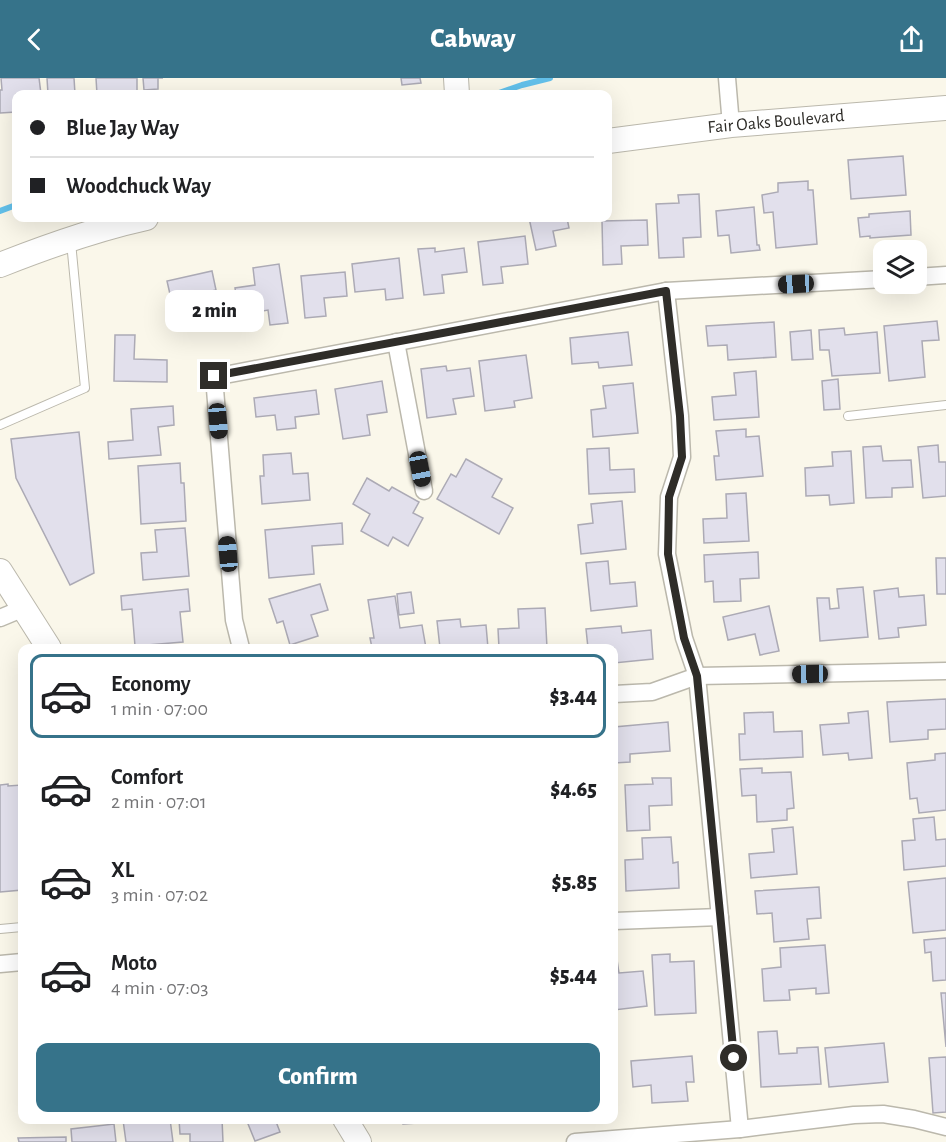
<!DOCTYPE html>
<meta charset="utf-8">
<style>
body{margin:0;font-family:"Alegreya Sans",sans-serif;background:#f2f2f2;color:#202124;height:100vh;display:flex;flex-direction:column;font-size:22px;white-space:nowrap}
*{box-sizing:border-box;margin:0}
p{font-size:20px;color:#757577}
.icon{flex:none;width:33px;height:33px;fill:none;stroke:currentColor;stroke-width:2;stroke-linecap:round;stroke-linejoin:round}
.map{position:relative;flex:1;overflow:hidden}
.sheet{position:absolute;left:18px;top:566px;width:600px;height:480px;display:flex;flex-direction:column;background:#fff;border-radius:12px;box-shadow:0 6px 24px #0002}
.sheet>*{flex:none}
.hud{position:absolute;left:12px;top:12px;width:600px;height:132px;border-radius:12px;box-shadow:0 6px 24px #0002;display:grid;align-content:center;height:132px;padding:0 18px;background:#fff}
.buttons{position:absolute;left:873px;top:162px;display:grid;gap:12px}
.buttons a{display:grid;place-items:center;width:54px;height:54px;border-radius:12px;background:#fff;box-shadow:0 6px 24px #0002;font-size:30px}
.end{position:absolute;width:27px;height:27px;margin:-14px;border:8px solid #2f2d29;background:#fff;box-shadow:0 0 0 3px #fff}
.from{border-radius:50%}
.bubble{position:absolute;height:42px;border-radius:12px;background:#fff;box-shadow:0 6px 24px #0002;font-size:20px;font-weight:800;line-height:42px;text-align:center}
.car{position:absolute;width:18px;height:36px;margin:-18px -9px;border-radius:8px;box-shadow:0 0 4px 2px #0007;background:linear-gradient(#222 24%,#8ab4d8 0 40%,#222 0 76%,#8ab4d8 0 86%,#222 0)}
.hud b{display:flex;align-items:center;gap:21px;height:57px;font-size:22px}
.hud b+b{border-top:2px solid #e0e0e0}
.hud i{width:15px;height:15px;background:#202124}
ul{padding:10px 0 0;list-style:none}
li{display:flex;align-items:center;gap:18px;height:84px;margin:0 12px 9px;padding:0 6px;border:3px solid transparent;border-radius:12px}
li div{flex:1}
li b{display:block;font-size:22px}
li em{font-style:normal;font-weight:800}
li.selected{border-color:#36738a}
li>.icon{width:54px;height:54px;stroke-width:1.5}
.cta{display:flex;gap:12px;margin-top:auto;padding:12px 18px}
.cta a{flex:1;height:69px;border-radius:12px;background:#36738a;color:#fff;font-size:24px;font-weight:800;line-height:69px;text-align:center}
header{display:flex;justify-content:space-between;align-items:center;height:78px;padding:0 18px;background:#36738a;color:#fff;font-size:27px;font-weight:800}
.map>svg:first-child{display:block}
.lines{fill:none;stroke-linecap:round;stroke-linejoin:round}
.stream{stroke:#63c1eb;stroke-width:6}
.building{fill:#e2e0ec;stroke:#acaab5;stroke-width:1.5}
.lane-casing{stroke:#bbb8ac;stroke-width:10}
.street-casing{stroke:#bbb8ac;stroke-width:19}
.secondary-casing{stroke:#bbb8ac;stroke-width:26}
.lane{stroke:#fff;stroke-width:8}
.street{stroke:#fff;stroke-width:16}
.secondary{stroke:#fff;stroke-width:24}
.route{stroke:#2f2d29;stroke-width:8}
.labels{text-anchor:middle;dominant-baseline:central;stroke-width:5;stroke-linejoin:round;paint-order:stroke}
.street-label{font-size:18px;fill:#2f2d29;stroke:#fff}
</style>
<header><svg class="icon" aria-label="back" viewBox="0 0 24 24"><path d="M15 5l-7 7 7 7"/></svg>Cabway<svg class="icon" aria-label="share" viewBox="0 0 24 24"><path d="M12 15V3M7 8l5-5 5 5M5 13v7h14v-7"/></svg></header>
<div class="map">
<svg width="946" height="1064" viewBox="0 0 946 1064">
<rect width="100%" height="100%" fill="#faf7ea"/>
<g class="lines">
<g class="stream">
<path d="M496,16L522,7L550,0"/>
<path d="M0,133L16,127"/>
</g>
</g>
<g class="building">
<path d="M1,0H39L41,16H16V34L0,35V12H2Z"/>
<path d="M47,0H74L75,16H48Z"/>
<path d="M96,0H137V15L97,16Z"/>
<path d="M143,0H163H158V11L144,12Z"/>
<path d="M401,0H420L421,5L402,7Z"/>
<path d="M903,78L906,117L851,121L848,82Z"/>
<path d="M808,103V112H813L817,166L776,170L773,134L764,135L762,117L778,114V105Z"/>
<path d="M699,116L701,159L683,160L684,179L659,180L656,126L679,125L678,117Z"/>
<path d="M754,129L757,167H759L760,172L731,175L729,157L718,158L716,133Z"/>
<path d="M910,133L911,157L870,160V158L860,159L858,140L869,139V136Z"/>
<path d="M529,140H567L569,150L553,153L556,168L536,172Z"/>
<path d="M647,142L648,167L621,168L622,186L603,187L602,143Z"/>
<path d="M525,158L528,186L501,189L503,205L483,207L478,164Z"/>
<path d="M435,170V174L464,170L467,194L442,197L444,215L424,217L418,171Z"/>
<path d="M399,180L403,220L386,222L385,211L355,214L352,186Z"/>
<path d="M279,186L288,245L270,247L268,232L239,237L235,210L255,207L253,190Z"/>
<path d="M212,193L216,212L195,217L200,241L177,247L167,203Z"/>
<path d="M345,194L347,218L324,220L326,238L305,240L301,198Z"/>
<path d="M937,243L939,262L922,263L925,299L889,303L884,248Z"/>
<path d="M774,244L776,279L728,282L727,267L708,268L706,248Z"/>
<path d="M844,250L845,257L877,254L880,295L832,298L829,272H820L819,252Z"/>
<path d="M811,252L813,281L792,282L790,254Z"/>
<path d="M628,254L632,287L599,290L598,284L572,286L570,260Z"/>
<path d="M115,257H135L134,281L167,282V304L114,303Z"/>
<path d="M526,277L532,320L514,323L515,329L485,333L479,283Z"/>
<path d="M446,288L447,293L470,290L474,318L453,321L456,336L427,340L421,291Z"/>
<path d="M756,293L759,339L714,342L712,319L736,317L734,295Z"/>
<path d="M838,301L840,331L824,332L822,303Z"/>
<path d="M382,303L387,334L367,337L370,357L343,361L335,311Z"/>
<path d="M633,305L638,355L593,359L591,332L606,330L603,308Z"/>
<path d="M316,312L319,336L295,339L296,350L277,352L275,337L256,339L254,320Z"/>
<path d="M173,328L174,347L158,349L161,377L109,381L108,364L133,362L131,331Z"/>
<path d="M746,351V359L759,358L763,398L716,402L714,378H719L716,353Z"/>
<path d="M79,354L94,495L70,507L16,400L11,361Z"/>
<path d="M938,367L939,384H946V418L923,420L918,369Z"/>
<path d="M881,368L883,383L911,382L913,409L892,410V419L866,420L863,369Z"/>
<path d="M609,370L610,392L634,391L635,414L589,416L587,371Z"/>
<path d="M851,373L854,425L830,427L829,417L806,418L805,390L833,388L832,374Z"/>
<path d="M291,375L293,396L308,395L310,422L262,426L260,398H264L263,377Z"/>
<path d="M466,381L502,401L492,419L513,430L499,456L437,421L451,396L456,399Z"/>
<path d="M180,385L181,405H184L186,443L141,446L138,388Z"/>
<path d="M367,400L389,413L392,409L419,424L413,435L423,440L408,468L393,459L388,468L361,453L370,436L353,426Z"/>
<path d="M746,415L749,463L704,465L703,441L727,440L726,416Z"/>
<path d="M622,423L626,471L581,476L578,447L593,445L591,426Z"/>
<path d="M342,445L343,466L312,468L314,496L269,500L265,452Z"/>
<path d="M185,450L189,498L143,502L141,475L157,474L155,452Z"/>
<path d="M758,474L759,500L740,501L741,523L714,524L713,503L705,504L704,477Z"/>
<path d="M936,480H946V516H937Z"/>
<path d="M608,483L610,506L635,504L637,528L591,533L586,485Z"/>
<path d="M320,506L328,532L311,537L318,558L290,567L283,543L277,545L269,521Z"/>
<path d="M863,509L868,559L820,563L817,520H829L830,531L839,530L837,511Z"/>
<path d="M898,510L899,519L924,517L926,547L898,550L899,559L879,561L874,513Z"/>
<path d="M188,511L190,533L180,534L183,564L135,568L132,531L122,532L121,518Z"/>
<path d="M411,514L414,535L399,537L397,516Z"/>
<path d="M395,518L400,550L422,547L426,570H372L370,560H374L368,522Z"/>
<path d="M769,528L779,573L760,577L755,556L728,562L723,539Z"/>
<path d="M545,530L547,570H499L498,551L519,550L518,531Z"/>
<path d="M460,541L461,549L486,547L488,570H440L437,543Z"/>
<path d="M621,548L622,555L651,552L653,581L614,585V570H588L586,551Z"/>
<path d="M946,621V651L928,652V661L890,664L887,624Z"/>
<path d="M868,633L872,680L849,682L848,675L823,677L820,647L849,645L848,635Z"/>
<path d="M773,634L774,654L802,653L803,679L740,682L739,656H745L744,635Z"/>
<path d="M668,644L670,673L630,676V684L614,685V649Z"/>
<path d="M946,675V732L919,735L917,720L910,721L907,685L935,682V676Z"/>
<path d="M762,690V695L791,694L794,730L787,731V742L757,744L756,717L742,718L740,691Z"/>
<path d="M652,700H671L672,727L649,728L650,752L627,753L625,707L653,706Z"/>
<path d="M8,706V708L22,707V812L0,814V707Z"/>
<path d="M934,739L936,762L946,761V788L904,792L902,763L915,762L913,741Z"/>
<path d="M793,749L797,796L751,800L749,776L774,774L772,751Z"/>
<path d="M671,759L673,785L678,784L679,810L626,813L625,782L643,781L642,760Z"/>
<path d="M946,800V852L913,855L908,804Z"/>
<path d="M819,809L821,840L807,841L809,861L774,864L772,835L757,836L755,813Z"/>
<path d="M946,860V902L933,903L931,874L925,875L924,862Z"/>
<path d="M825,867L829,915L816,916V910L789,912L790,922L764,923L762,891L781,889L780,870Z"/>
<path d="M614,875H616L619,895L643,893L647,928L614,932Z"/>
<path d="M670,876V884L694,883L696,935L655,937L652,877Z"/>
<path d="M941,915H946V969Z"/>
<path d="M777,953L779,976L797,975V970L818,969L821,1006L761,1009L758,954Z"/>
<path d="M884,965L888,1004L829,1009L825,970Z"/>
<path d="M692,978L694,1004H686L688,1023L652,1025L651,1007L633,1009L631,983Z"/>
<path d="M946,979V1034L933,1035L929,980Z"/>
<path d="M135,1041H170L173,1064H126L123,1042Z"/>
<path d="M179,1041H222L223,1064H190V1056H180Z"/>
<path d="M246,1041H275L280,1054L255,1063Z"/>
<path d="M403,1041H481L403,1046Z"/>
<path d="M114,1046L116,1064H72L71,1051Z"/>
<path d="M66,1059V1064H19L18,1060Z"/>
</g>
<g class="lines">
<defs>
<g id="lane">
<path d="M848,338L946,327"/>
<path d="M0,347L85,310L71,164"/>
<path d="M0,851L22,849"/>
</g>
<g id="street">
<path d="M727,0L731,47"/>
<path d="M916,199L946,197"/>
<path d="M666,213L680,338L682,379L669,419L667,476L684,560L697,598L740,1051"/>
<path d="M396,264L424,413"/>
<path d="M0,540L24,530"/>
<path d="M241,570L234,542L214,299L666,213L884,201"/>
<path d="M614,616L652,614L697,598L946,593"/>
<path d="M614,843L720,839"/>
<path d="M0,886L22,884"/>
<path d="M575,1064L740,1051L854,1037L883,1036L914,1041L946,1049"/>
</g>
<g id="secondary">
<path d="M456,0L457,16"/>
<path d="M608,63L731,47L946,30"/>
<path d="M0,187C48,168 96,151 146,140"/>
<path d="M0,493L49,570"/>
<path d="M345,1041L359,1064"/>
</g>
</defs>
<use href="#lane" class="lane-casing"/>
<use href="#street" class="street-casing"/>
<use href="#secondary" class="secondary-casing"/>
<use href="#lane" class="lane"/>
<use href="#street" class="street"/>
<use href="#secondary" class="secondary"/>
</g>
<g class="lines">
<path class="route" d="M214,298L666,213L680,338L682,379L669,419L668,476L684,560L697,598L734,980"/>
</g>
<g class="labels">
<g class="street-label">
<text transform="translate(776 44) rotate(-5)">Fair Oaks Boulevard</text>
</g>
</g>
</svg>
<div class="buttons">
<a><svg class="icon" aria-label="layers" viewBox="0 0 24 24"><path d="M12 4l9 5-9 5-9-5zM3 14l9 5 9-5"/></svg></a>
</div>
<i class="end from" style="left:734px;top:980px"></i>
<i class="end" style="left:214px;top:298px"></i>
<div class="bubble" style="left:165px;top:212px;width:99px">2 min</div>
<i class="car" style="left:796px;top:206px;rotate:267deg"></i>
<i class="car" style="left:218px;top:343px;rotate:175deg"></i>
<i class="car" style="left:420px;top:391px;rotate:169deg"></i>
<i class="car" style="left:228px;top:476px;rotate:355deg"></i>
<i class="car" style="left:810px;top:596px;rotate:269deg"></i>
<div class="hud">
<b><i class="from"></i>Blue Jay Way</b>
<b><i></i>Woodchuck Way</b>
</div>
<section class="sheet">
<ul>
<li class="selected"><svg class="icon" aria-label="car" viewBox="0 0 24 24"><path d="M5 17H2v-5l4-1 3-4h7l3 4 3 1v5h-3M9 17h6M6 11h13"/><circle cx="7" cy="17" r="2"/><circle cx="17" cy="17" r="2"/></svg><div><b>Economy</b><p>1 min · 07:00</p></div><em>$3.44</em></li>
<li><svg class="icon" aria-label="car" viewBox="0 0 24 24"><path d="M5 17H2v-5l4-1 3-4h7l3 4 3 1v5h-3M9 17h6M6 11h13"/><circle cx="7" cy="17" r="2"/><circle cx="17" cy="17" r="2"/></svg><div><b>Comfort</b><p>2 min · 07:01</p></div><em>$4.65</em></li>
<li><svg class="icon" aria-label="car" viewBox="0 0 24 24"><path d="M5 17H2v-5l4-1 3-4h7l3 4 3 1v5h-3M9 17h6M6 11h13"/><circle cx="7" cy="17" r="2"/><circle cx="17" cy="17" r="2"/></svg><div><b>XL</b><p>3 min · 07:02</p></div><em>$5.85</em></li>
<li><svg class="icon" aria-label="car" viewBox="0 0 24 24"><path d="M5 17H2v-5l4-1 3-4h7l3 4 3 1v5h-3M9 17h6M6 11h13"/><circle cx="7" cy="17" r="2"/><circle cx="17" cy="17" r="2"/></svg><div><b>Moto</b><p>4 min · 07:03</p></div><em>$5.44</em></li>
</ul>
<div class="cta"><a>Confirm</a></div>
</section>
</div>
